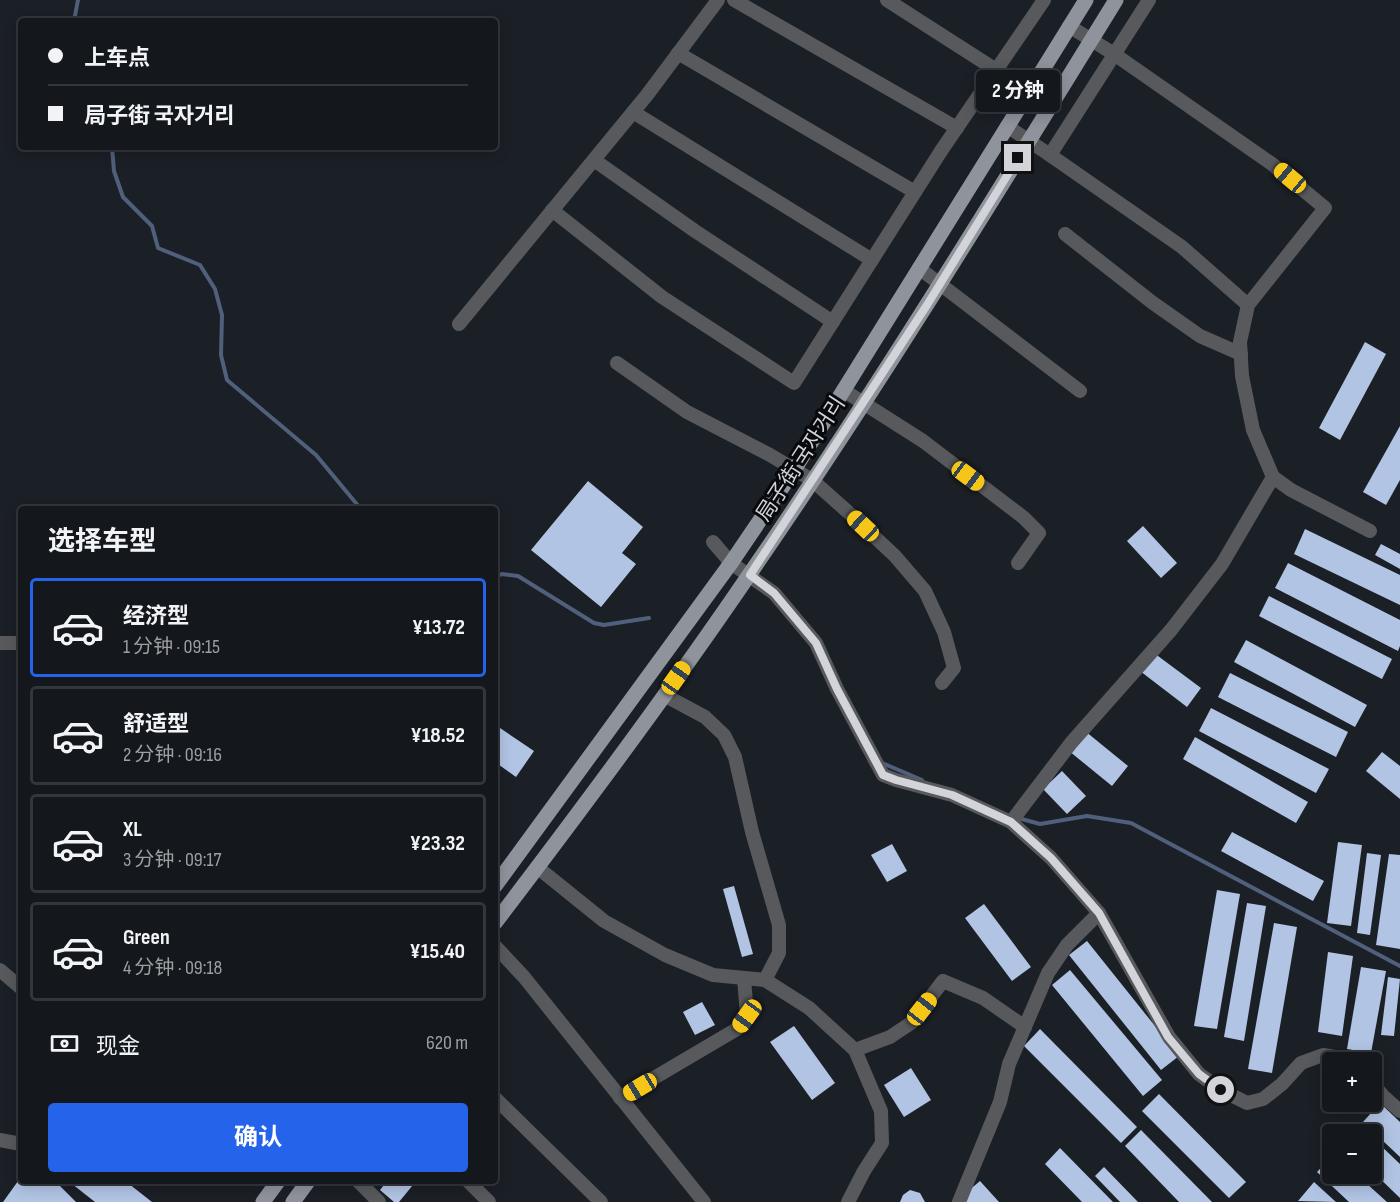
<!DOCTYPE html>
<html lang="zh">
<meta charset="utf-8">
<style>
body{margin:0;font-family:"Sofia Sans Condensed","Noto Sans SC","Noto Sans KR",sans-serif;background:#212429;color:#f1f3f6;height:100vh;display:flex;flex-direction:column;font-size:22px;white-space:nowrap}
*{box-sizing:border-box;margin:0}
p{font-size:20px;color:#9d9fa3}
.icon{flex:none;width:33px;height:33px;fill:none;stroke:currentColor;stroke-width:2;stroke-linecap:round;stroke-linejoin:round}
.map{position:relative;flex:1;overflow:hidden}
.details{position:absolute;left:18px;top:506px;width:480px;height:678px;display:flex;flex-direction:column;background:#14171c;border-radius:6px;box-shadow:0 3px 15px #0003,0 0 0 2px #33363b}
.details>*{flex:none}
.banner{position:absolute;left:18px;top:18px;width:480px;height:132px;border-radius:6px;box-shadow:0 3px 15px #0003,0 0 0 2px #33363b;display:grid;align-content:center;height:132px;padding:0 30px;background:#14171c}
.tools{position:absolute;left:1322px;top:1052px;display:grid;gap:12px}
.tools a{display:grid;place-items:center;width:60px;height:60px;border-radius:6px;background:#14171c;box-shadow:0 3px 15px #0003,0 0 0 2px #33363b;font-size:30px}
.end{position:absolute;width:27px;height:27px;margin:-14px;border:8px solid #d2d4d9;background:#111;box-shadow:0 0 0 3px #111}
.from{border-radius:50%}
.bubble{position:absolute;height:42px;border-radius:6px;background:#14171c;box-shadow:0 3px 15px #0003,0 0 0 2px #33363b;font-size:20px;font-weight:700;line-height:42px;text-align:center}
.car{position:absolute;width:18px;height:36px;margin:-18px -9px;border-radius:8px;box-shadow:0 0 4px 2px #0007;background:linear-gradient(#f5c518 24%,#345 0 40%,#f5c518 0 76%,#345 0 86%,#f5c518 0)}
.banner b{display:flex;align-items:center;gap:21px;height:57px;font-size:22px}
.banner b+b{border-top:2px solid #33363b}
.banner i{width:15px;height:15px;background:#f1f3f6}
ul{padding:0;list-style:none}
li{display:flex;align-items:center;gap:18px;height:99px;margin:0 12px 9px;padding:0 18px;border:3px solid #33363b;border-radius:6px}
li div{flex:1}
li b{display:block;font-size:22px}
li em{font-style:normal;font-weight:700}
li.selected{border-color:#2563eb}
li>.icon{width:54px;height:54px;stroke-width:1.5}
h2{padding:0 30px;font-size:27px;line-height:72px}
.pay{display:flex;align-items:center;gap:15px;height:66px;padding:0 30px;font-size:22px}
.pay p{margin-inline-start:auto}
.primary-button{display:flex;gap:12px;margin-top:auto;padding:12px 30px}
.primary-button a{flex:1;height:69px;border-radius:6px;background:#2563eb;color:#fff;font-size:24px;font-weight:700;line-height:69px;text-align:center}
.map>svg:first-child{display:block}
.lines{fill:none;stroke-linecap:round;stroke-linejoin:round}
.stream{stroke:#50607c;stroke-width:4}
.building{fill:#b1c4e4}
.street{stroke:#57595d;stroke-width:14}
.primary{stroke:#8f939b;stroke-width:15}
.route{stroke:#d2d4d9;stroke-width:8}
.labels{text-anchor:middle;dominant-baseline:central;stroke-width:6;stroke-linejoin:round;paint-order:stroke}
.street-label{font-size:21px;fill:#d2d4d9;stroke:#07090c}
</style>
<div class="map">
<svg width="1400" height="1202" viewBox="0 0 1400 1202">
<rect width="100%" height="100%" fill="#1b1f26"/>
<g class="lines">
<g class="stream">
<path d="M74,21L78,0"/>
<path d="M112,147L114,171L123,197L152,226L158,248L200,265L215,289L222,315L221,355L227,380L316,455L360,508"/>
<path d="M495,577L502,574L518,576L594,623L604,625L649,618"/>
<path d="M882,763L922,780"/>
<path d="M1018,818L1040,824L1087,816L1131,823L1400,966"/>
</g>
</g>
<g class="building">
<path d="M1365,342L1386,354L1340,440L1319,428Z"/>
<path d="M1400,426V480L1386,505L1363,492Z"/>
<path d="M588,481L643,527L622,553L636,564L601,607L531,550Z"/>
<path d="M1143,526L1177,563L1161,578L1127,541Z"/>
<path d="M1305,529L1400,575V605L1294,554Z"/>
<path d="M1381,544L1400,554V569L1375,555Z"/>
<path d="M1288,563L1400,620V646L1398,651L1275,588Z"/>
<path d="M1269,596L1392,659L1382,679L1259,616Z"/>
<path d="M1246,640L1367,705L1355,727L1234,662Z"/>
<path d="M1154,653L1201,688L1187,707L1140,671Z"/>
<path d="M1230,673L1348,732L1336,757L1218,697Z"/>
<path d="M1211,708L1329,769L1316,793L1199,731Z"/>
<path d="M500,728L534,751L516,777L495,762V735Z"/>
<path d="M1085,731L1128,766L1112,786L1069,751Z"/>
<path d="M1195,737L1308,802L1296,823L1183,759Z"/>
<path d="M1382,752L1400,766V799L1366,771Z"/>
<path d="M1062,771L1086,796L1067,814L1043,789Z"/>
<path d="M1232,832L1324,881L1313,901L1221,851Z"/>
<path d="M1338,842L1362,845L1351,926L1327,923Z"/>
<path d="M892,844L907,871L887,882L871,855Z"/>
<path d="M1367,853L1381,855L1370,935L1357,933Z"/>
<path d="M1389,854L1400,855V949L1376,945Z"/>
<path d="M734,886L753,954L742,957L723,889Z"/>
<path d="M1217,890L1240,894L1217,1029L1194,1026Z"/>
<path d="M1247,903L1266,906L1244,1041L1224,1037Z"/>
<path d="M984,904L1031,967L1012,981L965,918Z"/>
<path d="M1274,923L1297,927L1272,1073L1248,1069Z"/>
<path d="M1087,941L1179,1056L1161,1070L1069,955Z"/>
<path d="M1328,952L1353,956L1342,1036L1318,1032Z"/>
<path d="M1361,967L1386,971L1371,1053L1347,1049Z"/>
<path d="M1070,970L1162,1080L1143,1096L1052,985Z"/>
<path d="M1388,977L1400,979L1394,1036L1381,1035Z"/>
<path d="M702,1002L715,1025L695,1035L683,1012Z"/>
<path d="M794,1026L835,1083L812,1100L770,1042Z"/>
<path d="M1040,1029L1137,1127L1121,1143L1024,1046Z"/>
<path d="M911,1068L931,1100L904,1117L884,1085Z"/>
<path d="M1159,1094L1246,1182L1229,1198L1142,1111Z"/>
<path d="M1380,1103L1400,1122V1157L1363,1122Z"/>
<path d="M1141,1130L1212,1202H1179L1125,1146Z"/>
<path d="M1379,1144L1400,1164V1198L1371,1170V1152Z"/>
<path d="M1060,1148L1113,1202H1082L1045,1164Z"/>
<path d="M1332,1156V1173H1355L1387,1202H1349L1317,1172Z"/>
<path d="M1104,1167L1138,1202H1120L1095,1176Z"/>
<path d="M21,1177V1180H54L76,1202H3Z"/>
<path d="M67,1180H124L152,1202H95Z"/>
<path d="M388,1180H417L399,1202H394L380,1190Z"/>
<path d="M980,1181L999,1202H965L961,1197Z"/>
<path d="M1314,1182L1336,1202L1298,1201Z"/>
<path d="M910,1190L920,1193L925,1202H900L903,1195Z"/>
</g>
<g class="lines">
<g class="street">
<path d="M734,0L957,128"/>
<path d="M887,0L996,70"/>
<path d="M1069,26L1114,54L1272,164L1325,208L1248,305L1240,342L1242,376L1253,430L1273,477L1291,490L1370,531"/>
<path d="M678,53L915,192"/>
<path d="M633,112L872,260"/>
<path d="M1007,126L1050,155L1149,0"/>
<path d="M1050,155L1182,247L1248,305"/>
<path d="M594,160L695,231L833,322"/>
<path d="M552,210L662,297L794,383L941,151L1044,0"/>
<path d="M1065,234L1153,303L1200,336L1241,354"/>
<path d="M919,268L1080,391"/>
<path d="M459,324L647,95L718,0"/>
<path d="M617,363L687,412L770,455L812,480L848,512L895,556L925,591L944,632L954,668L942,683"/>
<path d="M843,390L923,441L1023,517L1039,533L1018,563"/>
<path d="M713,542L731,563L774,593L816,643L837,689L883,775L896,780L952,795L1011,822L1051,858L1099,913L1169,1037L1199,1074L1221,1090L1247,1103L1263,1099L1282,1084L1301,1063L1323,1055L1346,1059L1349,1062"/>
<path d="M0,643H21"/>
<path d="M664,695L705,717L724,735L735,757L752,832L779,925V953L765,980"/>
<path d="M1011,822L1071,743L1171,630L1222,564L1273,477"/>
<path d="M537,867L604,921L665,955L713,975L765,980L809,1008L855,1050L881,1111L882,1143L864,1171L848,1202"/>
<path d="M495,946L524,977L704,1202"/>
<path d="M0,970L21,988"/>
<path d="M855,1050L890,1037L911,1023L943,981L983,998L1025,1027"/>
<path d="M1371,1081L1383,1096L1400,1111"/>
<path d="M495,1098L601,1202"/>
<path d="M620,1098L737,1029L747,1016L744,978"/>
<path d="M0,1140L21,1144"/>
<path d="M357,1180L379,1202"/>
<path d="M467,1180L489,1202"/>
<path d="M959,1202L1000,1102L1009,1064L1048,973L1067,945L1099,913"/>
</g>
<g class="primary">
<path d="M495,886L731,563L794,470L1086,0"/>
<path d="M495,923C582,809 668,694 749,575C878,388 997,193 1116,0"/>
<path d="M263,1202L279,1180"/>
<path d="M293,1202L309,1180"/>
</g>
</g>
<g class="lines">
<path class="route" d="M1018,158L927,305L750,575L774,593L816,643L837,689L883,775L896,780L952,795L1011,822L1051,858L1099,913L1168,1037L1199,1074L1221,1090"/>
</g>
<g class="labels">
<g class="street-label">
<text transform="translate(801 459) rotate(-57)">局子街 국자거리</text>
</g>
</g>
</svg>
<div class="tools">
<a>+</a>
<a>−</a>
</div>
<i class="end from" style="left:1221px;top:1090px"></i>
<i class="end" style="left:1018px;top:158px"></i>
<div class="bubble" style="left:976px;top:70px;width:84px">2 分钟</div>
<i class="car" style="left:1290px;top:178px;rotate:310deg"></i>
<i class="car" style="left:968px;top:476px;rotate:127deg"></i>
<i class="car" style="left:863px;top:526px;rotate:313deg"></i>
<i class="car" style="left:676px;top:678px;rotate:35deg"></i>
<i class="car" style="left:922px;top:1009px;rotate:38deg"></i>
<i class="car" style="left:747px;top:1016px;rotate:216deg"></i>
<i class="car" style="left:640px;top:1087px;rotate:239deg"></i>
<div class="banner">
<b><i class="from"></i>上车点</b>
<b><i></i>局子街 국자거리</b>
</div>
<section class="details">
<h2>选择车型</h2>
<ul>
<li class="selected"><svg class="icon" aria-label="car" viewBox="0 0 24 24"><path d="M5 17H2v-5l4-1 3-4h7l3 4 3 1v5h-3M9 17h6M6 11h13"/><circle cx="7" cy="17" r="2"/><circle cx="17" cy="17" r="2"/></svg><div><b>经济型</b><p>1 分钟 · 09:15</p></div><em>¥13.72</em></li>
<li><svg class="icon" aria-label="car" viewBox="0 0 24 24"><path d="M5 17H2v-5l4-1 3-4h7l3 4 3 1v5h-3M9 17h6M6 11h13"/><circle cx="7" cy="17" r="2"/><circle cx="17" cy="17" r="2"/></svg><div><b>舒适型</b><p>2 分钟 · 09:16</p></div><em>¥18.52</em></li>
<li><svg class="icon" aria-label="car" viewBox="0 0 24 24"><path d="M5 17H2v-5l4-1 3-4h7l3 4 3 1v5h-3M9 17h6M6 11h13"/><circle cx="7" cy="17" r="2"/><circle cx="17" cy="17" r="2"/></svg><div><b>XL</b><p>3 分钟 · 09:17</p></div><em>¥23.32</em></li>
<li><svg class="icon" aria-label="car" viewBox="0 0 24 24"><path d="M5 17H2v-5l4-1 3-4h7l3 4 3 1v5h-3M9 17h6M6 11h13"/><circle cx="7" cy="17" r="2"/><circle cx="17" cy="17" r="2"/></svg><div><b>Green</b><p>4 分钟 · 09:18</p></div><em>¥15.40</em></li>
</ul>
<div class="pay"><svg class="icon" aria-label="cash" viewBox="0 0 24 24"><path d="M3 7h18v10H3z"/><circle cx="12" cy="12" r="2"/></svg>现金<p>620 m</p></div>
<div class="primary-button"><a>确认</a></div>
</section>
</div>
